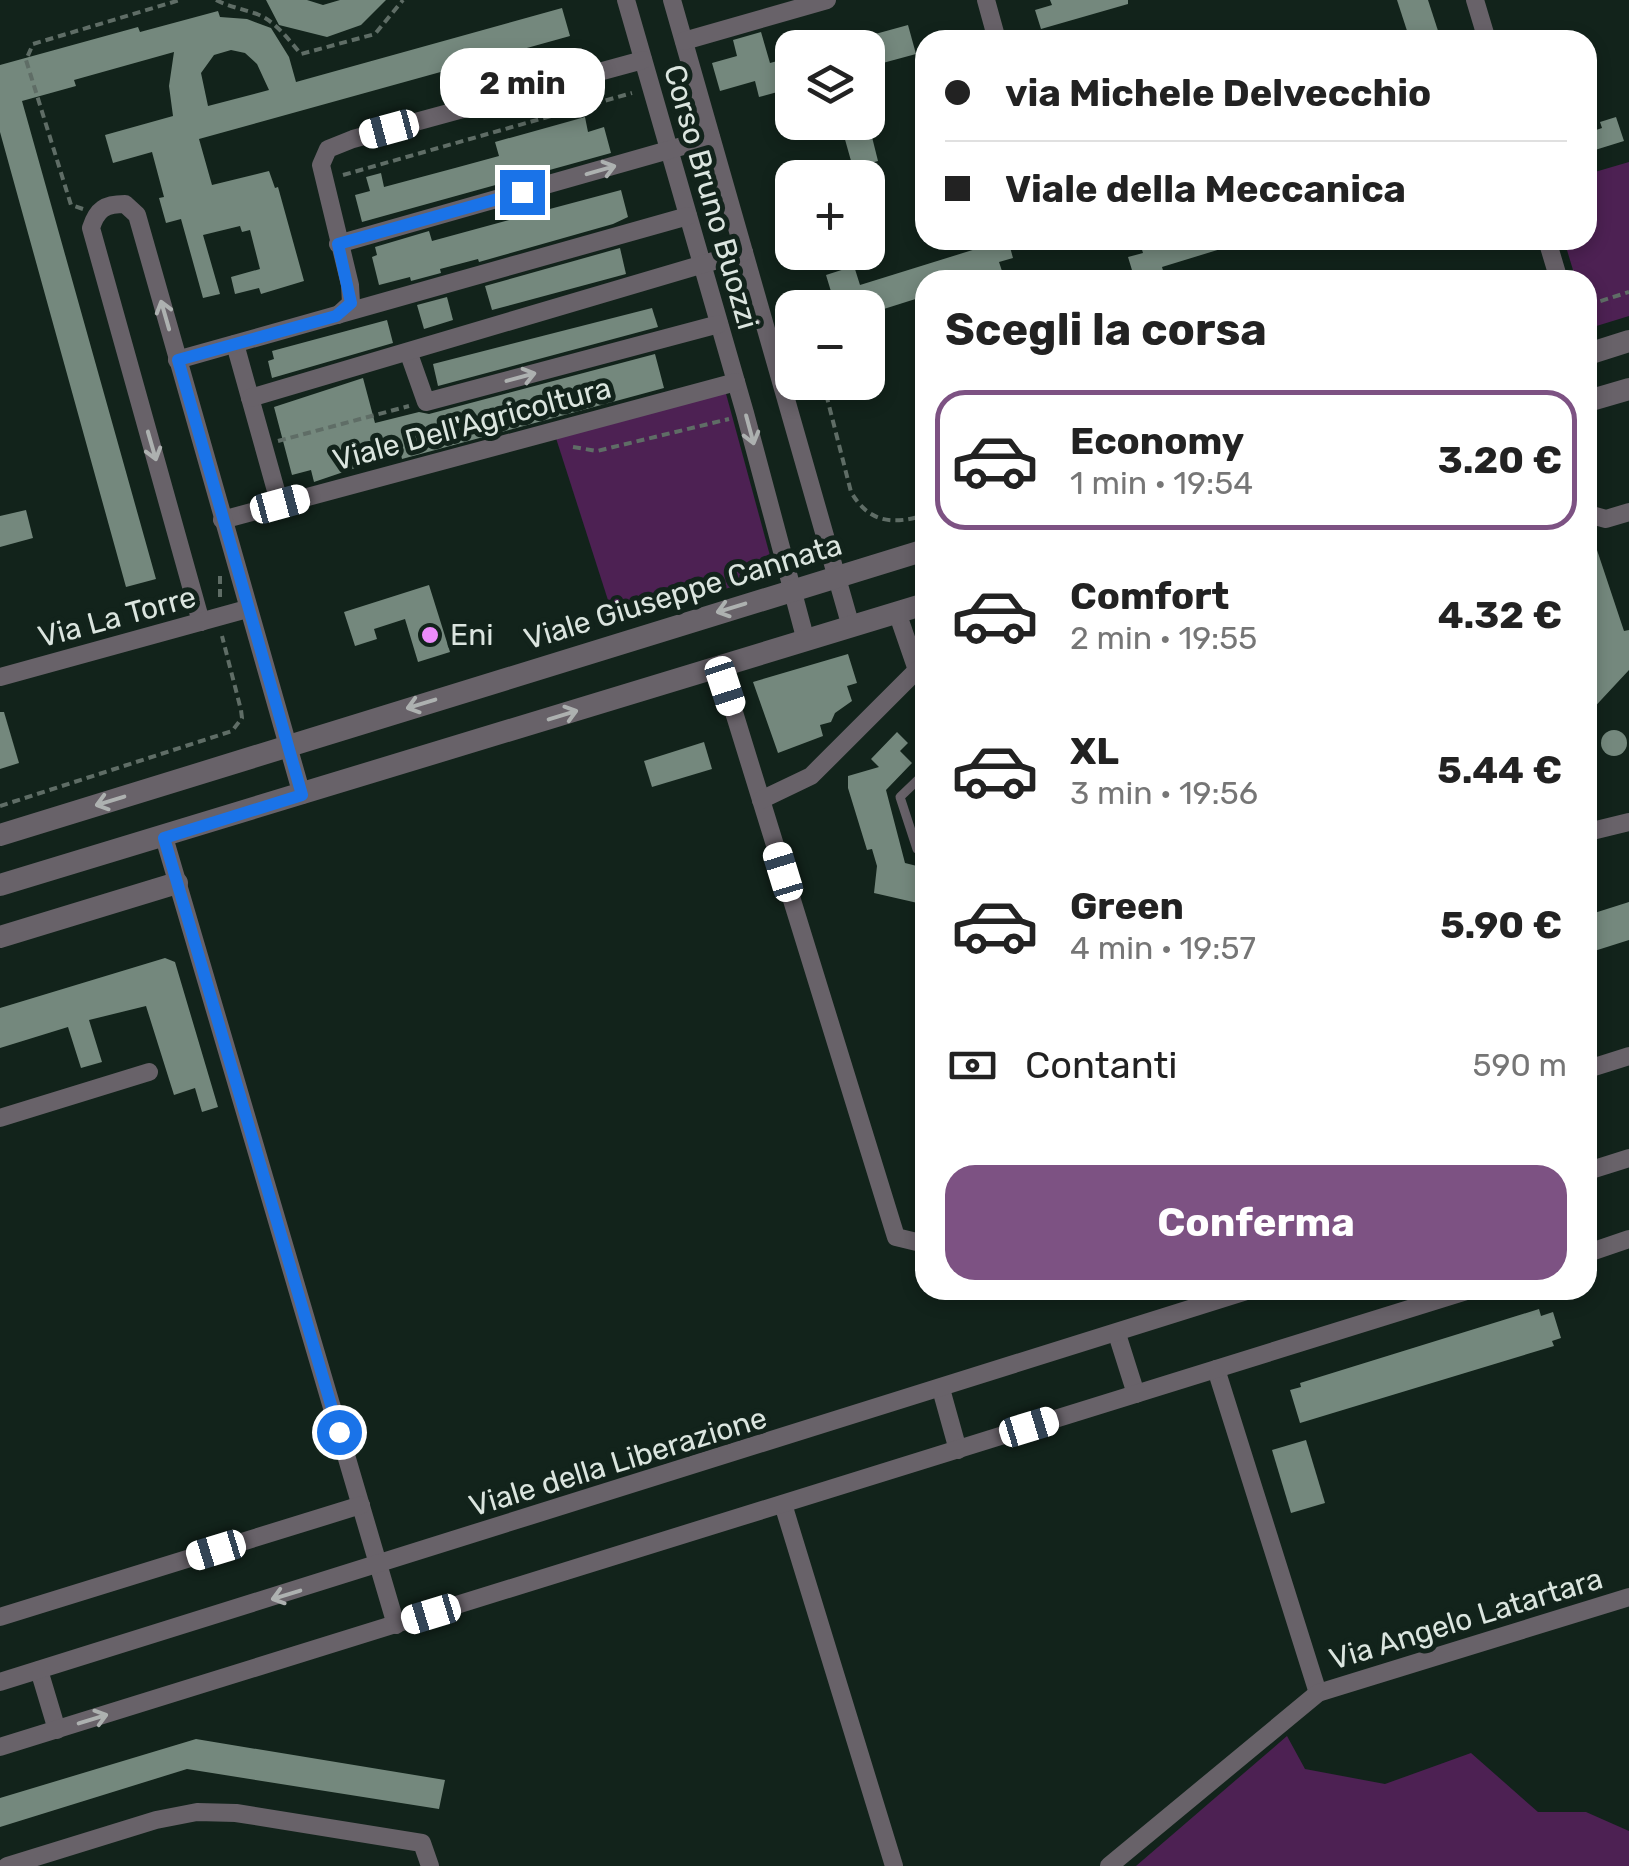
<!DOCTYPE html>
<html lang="it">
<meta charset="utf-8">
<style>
body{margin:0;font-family:Rubik,sans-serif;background:#f2f2f2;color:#222;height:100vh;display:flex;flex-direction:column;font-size:38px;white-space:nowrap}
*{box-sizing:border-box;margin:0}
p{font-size:32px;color:#767676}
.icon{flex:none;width:55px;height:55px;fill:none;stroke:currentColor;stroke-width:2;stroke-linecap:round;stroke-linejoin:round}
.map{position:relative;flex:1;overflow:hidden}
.details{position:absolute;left:915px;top:270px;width:682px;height:1030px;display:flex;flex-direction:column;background:#fff;border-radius:30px;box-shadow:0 5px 15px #0003}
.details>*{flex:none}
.banner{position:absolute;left:915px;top:30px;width:682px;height:220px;border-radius:30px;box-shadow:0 5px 15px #0003;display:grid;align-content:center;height:220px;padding:0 30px;background:#fff}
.fabs{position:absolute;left:775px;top:30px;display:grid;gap:20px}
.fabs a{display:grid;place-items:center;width:110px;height:110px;border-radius:20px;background:#fff;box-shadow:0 5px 15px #0003;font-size:50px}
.end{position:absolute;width:45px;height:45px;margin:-22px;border:12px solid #1a73e8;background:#fff;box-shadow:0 0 0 5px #fff}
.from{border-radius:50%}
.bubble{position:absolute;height:70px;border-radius:30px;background:#fff;box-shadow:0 5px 15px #0003;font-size:32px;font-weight:700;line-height:70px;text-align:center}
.car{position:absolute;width:30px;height:60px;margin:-30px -15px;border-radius:12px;box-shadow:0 0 8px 2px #0007;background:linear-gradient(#fff 24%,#345 0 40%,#fff 0 76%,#345 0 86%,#fff 0)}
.banner b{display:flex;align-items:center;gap:35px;height:95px;font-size:38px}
.banner b+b{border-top:2px solid #e0e0e0}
.banner i{width:25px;height:25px;background:#222}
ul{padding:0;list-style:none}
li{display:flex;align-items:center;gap:30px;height:140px;margin:0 20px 15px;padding:0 10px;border:5px solid transparent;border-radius:30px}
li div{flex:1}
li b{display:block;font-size:38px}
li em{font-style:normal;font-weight:700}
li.on{border-color:#7d5283}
li>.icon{width:90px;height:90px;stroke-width:1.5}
h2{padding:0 30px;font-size:45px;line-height:120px}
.pay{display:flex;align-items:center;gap:25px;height:110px;padding:0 30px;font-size:38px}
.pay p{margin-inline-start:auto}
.button{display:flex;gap:20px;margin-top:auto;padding:20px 30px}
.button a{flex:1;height:115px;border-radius:30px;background:#7d5283;color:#fff;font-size:40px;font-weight:700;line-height:115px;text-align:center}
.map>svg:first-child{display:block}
.green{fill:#4d2153}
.building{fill:#74887d;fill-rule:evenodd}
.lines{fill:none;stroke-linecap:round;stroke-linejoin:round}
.path{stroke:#5f6d66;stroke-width:4;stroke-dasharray:8 5;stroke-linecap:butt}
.service{stroke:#686269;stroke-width:9}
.minor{stroke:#686269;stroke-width:18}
.tertiary{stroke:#686269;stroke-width:22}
.oneway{stroke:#adb1b0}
.route{stroke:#1a73e8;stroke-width:12}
.poi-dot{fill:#ec8cfa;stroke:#12231b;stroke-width:4}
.labels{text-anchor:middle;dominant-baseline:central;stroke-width:10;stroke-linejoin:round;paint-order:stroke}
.street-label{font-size:30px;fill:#dbe5df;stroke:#12231b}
.poi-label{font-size:30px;fill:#dbe5df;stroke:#12231b;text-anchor:start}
</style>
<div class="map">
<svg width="1629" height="1866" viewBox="0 0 1629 1866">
<rect width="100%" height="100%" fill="#12231b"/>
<g class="green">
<path d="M1629,162V316L1590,328L1588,280H1576L1564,240H1588V174Z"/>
<path d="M725,390L775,574L615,622L555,435Z"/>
<path d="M1287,1736L1305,1769L1385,1784L1471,1753L1538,1812H1586L1629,1831V1866H1136Z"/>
</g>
<g class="building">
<path d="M266,0H307L323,5L340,0H386L361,25L327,37L279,25Z"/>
<path d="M1050,0H1128V4L1041,29L1035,10L1052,5Z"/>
<path d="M1397,0H1428L1441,40H1410Z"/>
<path d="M562,8L570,36L199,139L212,185L269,171L275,188L278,187L304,281L261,294L259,288L235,294L231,277L260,269L250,230L242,232L240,226L203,235L220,294L203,298L181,219L166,223L159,198L164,197L152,152L113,163L105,135L173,116L169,86L174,52L74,80L76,86L22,101L156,579L126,587L0,132V65L138,27L140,32L218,11L220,17L247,19L271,28L289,57L296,82ZM231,50L245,53L257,64L269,90L208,106L201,73L214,55Z"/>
<path d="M908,25L916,54L868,67V36Z"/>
<path d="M761,32L770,63L792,57V88L759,97L755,81L720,91L712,63L737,56L733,40Z"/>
<path d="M585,117L588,132L604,127L611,153L362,222L355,195L370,191L366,177L381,173L384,187L455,168L499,156L495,142Z"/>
<path d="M1616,117L1624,141L1595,150L1590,132L1602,128L1600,122Z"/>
<path d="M870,129L878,161L853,168L844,136Z"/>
<path d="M621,190L628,217L613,224L479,262L478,259L440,269L441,273L411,281L410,277L379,285L372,257L377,255L375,247L429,231L432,241L516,218L513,207L543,199L546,210Z"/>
<path d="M977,240H1008L1013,258L999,262L1005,280H925V296L868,314V308H836L826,275L854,266L860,285L979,248Z"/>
<path d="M1139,240H1237V244L1162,267L1165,277L1135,280L1128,257L1143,253Z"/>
<path d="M620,248L626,274L492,310L485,286Z"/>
<path d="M447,297L453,320L424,329L417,305Z"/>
<path d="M652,308L658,327L438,386L433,364Z"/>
<path d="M387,320L393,343L272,378L268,361L274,359L272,351Z"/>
<path d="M655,354L664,388L402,459L401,455L373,462L314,482L311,470L292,475L274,407L363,378L375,423L419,412L429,414Z"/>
<path d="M26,510L33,538L0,547V516Z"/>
<path d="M1591,532L1624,631L1629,630V670L1588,714V664L1597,654L1588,631V533Z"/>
<path d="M429,585L450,652L418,662L405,619L374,629L377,639L355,646L344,612Z"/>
<path d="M848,654L857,683L847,686L852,701L835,713L831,722L820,725L823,736L778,753L753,682Z"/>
<path d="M0,712H4L19,763L0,769Z"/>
<circle cx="1614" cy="743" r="13"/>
<path d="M897,732L908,743L900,751L912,763L886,790L905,863L925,868L922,904L874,893L877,866L872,849L867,850L848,788V776L879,767L871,759Z"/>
<path d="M704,742L712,769L652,787L644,761Z"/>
<path d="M1629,902V940L1588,953V915Z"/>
<path d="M165,958L175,962L218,1107L202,1112L195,1088L174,1095L146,1006L89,1020L102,1062L81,1068L68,1027L0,1048V1008Z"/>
<path d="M1539,1309L1541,1316L1553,1312L1561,1338L1552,1341L1554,1346L1300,1423L1290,1390L1301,1387L1300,1383Z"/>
<path d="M1306,1440L1325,1503L1291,1513L1272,1450Z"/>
<path d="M196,1739L445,1780L439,1809L187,1769L0,1827V1798Z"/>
</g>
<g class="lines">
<g class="path">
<path d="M216,0C230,7 243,9 257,14C275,21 288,39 301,54L375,34L403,0"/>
<path d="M343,175L632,93"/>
<path d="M83,209L71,205L26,60L33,44L180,0"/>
<path d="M1588,305L1629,292"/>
<path d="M823,382L851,492C869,523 893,525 925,515"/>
<path d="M278,441L409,406"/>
<path d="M573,447L597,451L729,419"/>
<path d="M220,597V576"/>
<path d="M0,806L232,731L242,718L241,710L222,636"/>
</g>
<path class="service" d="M925,773L900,797L917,849L925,851"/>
<g class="minor">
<path d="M626,0L745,413L806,641"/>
<path d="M672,0L851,627"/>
<path d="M986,0L997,40"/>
<path d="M1475,0L1487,40"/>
<path d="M684,41L827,0"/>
<path d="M1547,240L1559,280"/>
<path d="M338,244L711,138"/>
<path d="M338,315L351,303L350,285L321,165L328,149L353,139L643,60"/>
<path d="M235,344L280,505"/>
<path d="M409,354L426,402L719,324"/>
<path d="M177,360L688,216"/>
<path d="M250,398L744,252"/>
<path d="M1588,514L1606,519L1629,512"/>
<path d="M222,520L736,382"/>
<path d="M897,612L917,670"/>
<path d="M201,622L91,228C97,209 105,204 125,204L137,215L302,795"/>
<path d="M720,667L896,1237L925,1244"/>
<path d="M0,677L247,609"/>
<path d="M761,800L811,776L917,670L925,672"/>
<path d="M1588,832L1629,822"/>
<path d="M164,837L396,1625"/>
<path d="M1588,1069L1629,1056"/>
<path d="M0,1118L149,1072"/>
<path d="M1588,1171L1629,1158"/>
<path d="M1588,1253L1629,1239"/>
<path d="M1117,1334L1136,1394"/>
<path d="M1216,1369L1318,1693"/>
<path d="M941,1389L958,1450"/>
<path d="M783,1504L894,1866"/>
<path d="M0,1617L361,1505"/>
<path d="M39,1670L57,1730"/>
<path d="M0,1682L1250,1290"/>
<path d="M0,1747L1470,1290"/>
<path d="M7,1866L156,1820L197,1812L236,1813L422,1843L430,1866"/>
<path d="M1109,1866L1318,1693L1629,1597"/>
</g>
<g class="tertiary">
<path d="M1588,354L1629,341"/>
<path d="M1588,401L1629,389"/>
<path d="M0,835L925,550"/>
<path d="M0,885L925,604"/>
<path d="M0,937L177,883"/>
</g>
</g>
<defs><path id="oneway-shaft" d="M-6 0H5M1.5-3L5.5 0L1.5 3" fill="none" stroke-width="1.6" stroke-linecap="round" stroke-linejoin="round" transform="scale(2.5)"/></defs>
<g class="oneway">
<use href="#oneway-shaft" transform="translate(601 170) rotate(-16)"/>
<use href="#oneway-shaft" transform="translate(165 315) rotate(-106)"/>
<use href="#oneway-shaft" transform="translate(521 377) rotate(-15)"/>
<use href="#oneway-shaft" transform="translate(750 430) rotate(75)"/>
<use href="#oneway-shaft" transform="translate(152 446) rotate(74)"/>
<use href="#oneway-shaft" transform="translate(731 608) rotate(163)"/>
<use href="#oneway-shaft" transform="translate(421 704) rotate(163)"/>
<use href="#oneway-shaft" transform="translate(563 715) rotate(-17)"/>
<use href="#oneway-shaft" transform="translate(110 801) rotate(163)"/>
<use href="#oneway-shaft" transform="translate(286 1595) rotate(163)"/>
<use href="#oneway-shaft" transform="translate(93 1719) rotate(-17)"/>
</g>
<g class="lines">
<path class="route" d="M339,1432L164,838L302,795L178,360L336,316L351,303L338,244L522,192"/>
</g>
<circle class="poi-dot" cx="430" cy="635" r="10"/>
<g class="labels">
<g class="street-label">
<text transform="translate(711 197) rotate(74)">Corso Bruno Buozzi</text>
<text transform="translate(472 424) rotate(-15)">Viale Dell'Agricoltura</text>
<text transform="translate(683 592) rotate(-17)">Viale Giuseppe Cannata</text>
<text transform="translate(117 617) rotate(-15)">Via La Torre</text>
<text transform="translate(618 1462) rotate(-17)">Viale della Liberazione</text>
<text transform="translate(1466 1619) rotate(-17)">Via Angelo Latartara</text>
</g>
<g class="poi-label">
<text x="450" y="635">Eni</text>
</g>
</g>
</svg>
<div class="fabs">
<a><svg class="icon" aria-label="layers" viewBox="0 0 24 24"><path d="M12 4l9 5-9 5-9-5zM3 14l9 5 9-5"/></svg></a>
<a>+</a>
<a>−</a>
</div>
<i class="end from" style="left:339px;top:1432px"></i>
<i class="end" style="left:522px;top:192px"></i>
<div class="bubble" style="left:440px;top:48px;width:165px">2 min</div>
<i class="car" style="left:389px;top:129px;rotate:255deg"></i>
<i class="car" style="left:280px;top:504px;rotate:75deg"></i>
<i class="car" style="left:725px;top:686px;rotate:162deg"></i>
<i class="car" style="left:783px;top:872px;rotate:343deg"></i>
<i class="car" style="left:1029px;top:1427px;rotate:73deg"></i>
<i class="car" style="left:216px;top:1550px;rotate:253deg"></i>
<i class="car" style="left:431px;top:1614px;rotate:253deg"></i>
<div class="banner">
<b><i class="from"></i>via Michele Delvecchio</b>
<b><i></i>Viale della Meccanica</b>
</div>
<section class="details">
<h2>Scegli la corsa</h2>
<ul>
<li class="on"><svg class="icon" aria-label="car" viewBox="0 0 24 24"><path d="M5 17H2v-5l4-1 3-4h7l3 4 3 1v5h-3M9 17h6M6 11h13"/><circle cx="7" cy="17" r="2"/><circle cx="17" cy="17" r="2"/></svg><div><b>Economy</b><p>1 min · 19:54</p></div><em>3.20 €</em></li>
<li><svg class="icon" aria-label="car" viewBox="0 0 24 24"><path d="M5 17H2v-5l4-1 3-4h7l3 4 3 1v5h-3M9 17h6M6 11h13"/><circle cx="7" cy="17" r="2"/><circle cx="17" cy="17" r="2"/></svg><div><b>Comfort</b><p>2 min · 19:55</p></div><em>4.32 €</em></li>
<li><svg class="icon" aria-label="car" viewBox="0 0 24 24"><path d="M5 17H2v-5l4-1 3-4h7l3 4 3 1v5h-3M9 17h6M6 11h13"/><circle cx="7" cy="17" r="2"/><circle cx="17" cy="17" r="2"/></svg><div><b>XL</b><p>3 min · 19:56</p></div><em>5.44 €</em></li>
<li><svg class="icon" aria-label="car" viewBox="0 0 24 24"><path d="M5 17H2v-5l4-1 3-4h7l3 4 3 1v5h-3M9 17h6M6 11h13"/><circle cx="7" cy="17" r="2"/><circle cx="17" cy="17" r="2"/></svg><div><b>Green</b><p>4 min · 19:57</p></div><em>5.90 €</em></li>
</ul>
<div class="pay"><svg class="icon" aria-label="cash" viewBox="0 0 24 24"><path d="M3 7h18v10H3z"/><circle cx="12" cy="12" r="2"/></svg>Contanti<p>590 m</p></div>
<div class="button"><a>Conferma</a></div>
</section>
</div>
